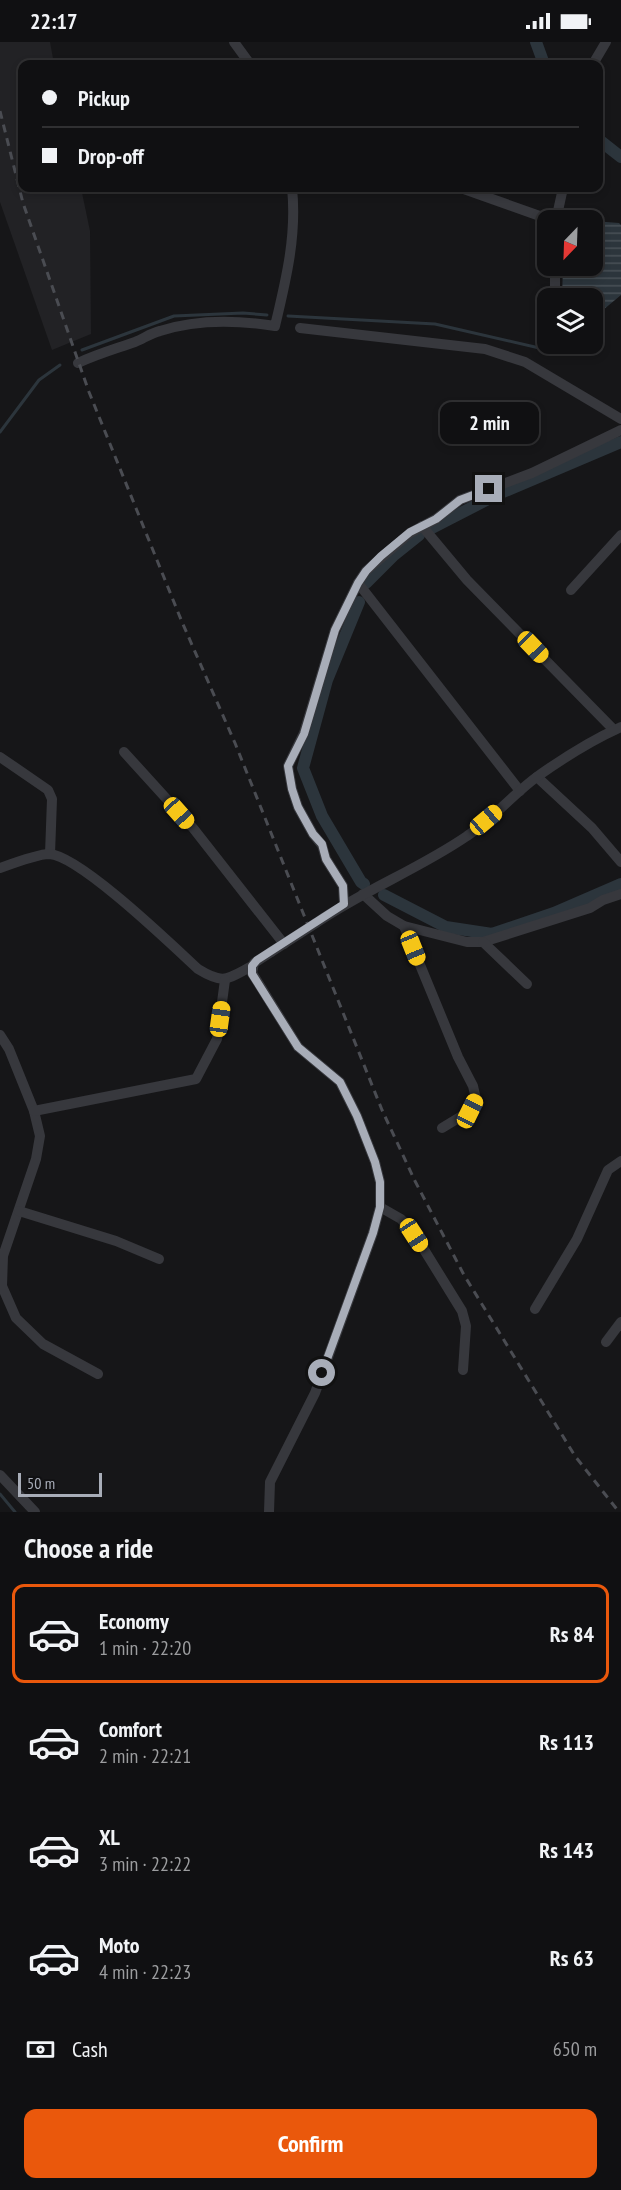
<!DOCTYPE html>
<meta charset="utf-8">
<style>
body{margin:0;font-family:"PT Sans Narrow",sans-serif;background:#1e1e20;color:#f1f3f6;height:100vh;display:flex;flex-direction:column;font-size:22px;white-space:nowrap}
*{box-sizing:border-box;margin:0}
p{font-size:20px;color:#9c9d9f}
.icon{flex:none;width:33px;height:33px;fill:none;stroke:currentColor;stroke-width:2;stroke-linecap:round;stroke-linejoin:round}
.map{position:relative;height:1470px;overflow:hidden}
.details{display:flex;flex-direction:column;background:#101012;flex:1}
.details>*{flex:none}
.top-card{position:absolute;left:18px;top:18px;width:585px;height:132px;border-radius:12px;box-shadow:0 3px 9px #0003,0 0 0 2px #303032;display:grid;align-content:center;height:132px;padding:0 24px;background:#101012}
.needle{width:39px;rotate:203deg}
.tools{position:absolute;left:537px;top:168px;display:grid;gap:12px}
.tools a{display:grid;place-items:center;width:66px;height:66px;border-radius:12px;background:#101012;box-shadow:0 3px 9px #0003,0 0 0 2px #303032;font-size:30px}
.scale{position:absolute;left:18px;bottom:15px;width:84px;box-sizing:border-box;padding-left:6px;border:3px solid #a8adb8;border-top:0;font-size:16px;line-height:21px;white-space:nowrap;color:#a8adb8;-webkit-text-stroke:4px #111113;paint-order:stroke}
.end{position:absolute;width:27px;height:27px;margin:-14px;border:8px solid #a8adb8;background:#111;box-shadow:0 0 0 3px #111}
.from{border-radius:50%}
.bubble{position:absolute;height:42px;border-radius:12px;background:#101012;box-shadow:0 3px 9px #0003,0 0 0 2px #303032;font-size:20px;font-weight:600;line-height:42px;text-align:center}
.car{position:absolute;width:18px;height:36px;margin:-18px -9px;border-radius:8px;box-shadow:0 0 4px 2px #0007;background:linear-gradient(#f5c518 24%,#345 0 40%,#f5c518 0 76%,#345 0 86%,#f5c518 0)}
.top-card b{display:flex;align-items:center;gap:21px;height:57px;font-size:22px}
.top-card b+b{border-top:2px solid #303032}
.top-card i{width:15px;height:15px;background:#f1f3f6}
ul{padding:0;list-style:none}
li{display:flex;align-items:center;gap:18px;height:99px;margin:0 12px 9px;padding:0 12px;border:3px solid transparent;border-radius:12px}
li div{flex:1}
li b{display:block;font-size:22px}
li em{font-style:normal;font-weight:600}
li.current{border-color:#ea580c}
li>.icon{width:54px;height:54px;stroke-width:1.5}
h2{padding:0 24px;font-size:27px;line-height:72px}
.pay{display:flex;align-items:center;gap:15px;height:66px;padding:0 24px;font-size:22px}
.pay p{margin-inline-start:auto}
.primary-button{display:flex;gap:12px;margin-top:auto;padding:12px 24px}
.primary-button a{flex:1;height:69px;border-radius:12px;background:#ea580c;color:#fff;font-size:24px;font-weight:600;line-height:69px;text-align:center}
.status{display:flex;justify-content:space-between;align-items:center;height:42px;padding:0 30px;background:#101012;direction:ltr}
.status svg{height:16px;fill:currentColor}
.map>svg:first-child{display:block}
.built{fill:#222225}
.water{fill:url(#water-rules)}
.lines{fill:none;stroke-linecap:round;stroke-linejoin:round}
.stream{stroke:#2c353c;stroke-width:3}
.canal{stroke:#2c353c;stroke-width:12}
.minor{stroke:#37383d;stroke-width:10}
.rail{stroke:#4a4c52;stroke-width:3;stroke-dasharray:8 6;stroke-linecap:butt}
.minor-bridge{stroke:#37383d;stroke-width:10}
.route{stroke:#a8adb8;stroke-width:8}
</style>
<div class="status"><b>22:17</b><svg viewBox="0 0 49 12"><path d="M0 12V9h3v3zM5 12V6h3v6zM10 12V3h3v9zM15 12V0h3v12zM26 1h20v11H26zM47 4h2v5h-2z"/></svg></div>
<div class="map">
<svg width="621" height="1470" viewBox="0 0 621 1470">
<defs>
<pattern id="water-rules" width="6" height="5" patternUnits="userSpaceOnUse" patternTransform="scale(1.5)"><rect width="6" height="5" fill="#2c353c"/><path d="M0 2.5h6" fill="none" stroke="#485056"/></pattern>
</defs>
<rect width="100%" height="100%" fill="#161618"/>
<path class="built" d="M0,0H50L54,22H22V146H81L90,189L91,292L52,308L0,160Z"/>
<path class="water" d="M593,179L619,181L621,183V253L603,268H593L592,256H562L563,224H592Z"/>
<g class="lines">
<g class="stream">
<path d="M288,274L435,282L548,308L552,302"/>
<path d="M82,308L174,274L243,271L267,273"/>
<path d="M0,390L39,338L60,323"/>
<path d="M0,1452L15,1470"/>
</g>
<g class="canal">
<path d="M536,0L544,22"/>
<path d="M598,97L621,115"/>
<path d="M432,486L496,453L621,400"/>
<path d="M366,541L394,513L419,493"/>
<path d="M359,560L327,638L303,726L322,774L361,840L364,842"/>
<path d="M384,853L446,885L492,892L554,871L621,842"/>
</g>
<g class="minor">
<path d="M234,0L250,22"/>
<path d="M593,22L606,0"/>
<path d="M461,146L551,178"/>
<path d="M556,178L563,146"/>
<path d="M555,256V224"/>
<path d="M300,286L485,307L525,320L621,377"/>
<path d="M78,321C97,312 115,307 135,300C143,297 151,291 160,289C197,277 237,278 275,284C286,238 297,193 292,146"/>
<path d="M422,484L467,538L614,688"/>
<path d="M358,541L520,749"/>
<path d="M571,548L621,493"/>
<path d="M124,710L193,786L284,902"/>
<path d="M0,715L48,748L52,757L50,812"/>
<path d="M537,735L592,786L621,820"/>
<path d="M0,826C11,822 39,812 49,812C79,813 172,903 198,927C224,943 227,937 252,924"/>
<path d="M363,852L387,874L404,884L467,900H483L590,866L603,858L621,852"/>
<path d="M344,862L343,844L326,817L322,803L313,792L298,765L292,747L288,724L304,691L335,588L358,541L366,529L410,491L436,477L460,458L532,431L621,388"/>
<path d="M316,881C364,848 419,827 467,794C493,777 513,752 538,734C562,717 594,697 621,685"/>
<path d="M404,884L458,1015L473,1044L476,1057L470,1069L442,1086"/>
<path d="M483,900L527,942"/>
<path d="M0,993L9,1007L34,1069L40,1094L36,1117L3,1214L2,1244L16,1276L43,1302L98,1332"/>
<path d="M34,1069L196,1037L217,997L225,938"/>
<path d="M380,1165L401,1177L415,1193L462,1269L466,1284L463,1328"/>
<path d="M19,1169L116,1199L159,1217"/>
<path d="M535,1267L577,1197L608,1128L621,1119"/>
<path d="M606,1300L621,1280"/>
<path d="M0,1433L35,1470"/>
<path d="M269,1470L270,1440L315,1351L373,1191L380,1165V1140L375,1120L357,1074L340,1040L298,1005L252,931L254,921L271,910"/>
</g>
<path class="rail" d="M0,69L23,161L89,350L182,580L235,701L382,1068L415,1139L464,1233L575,1414L619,1470"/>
<path class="minor-bridge" d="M271,910L316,881"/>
</g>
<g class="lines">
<path class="route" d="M322,1331L373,1191L380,1165V1140L375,1120L357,1074L340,1040L298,1005L252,932V924L257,918L344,862L343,844L326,817L322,802L313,792L298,765L292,747L288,724L304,692L335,588L358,541L366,529L381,514L410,490L436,477L460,458L489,447"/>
</g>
</svg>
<div class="tools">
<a><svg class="needle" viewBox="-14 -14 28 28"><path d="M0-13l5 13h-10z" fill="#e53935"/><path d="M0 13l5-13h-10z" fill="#9c9d9f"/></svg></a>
<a><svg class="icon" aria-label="layers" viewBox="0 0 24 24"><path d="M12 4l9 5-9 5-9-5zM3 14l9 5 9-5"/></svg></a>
</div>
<div class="scale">50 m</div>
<i class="end from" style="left:322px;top:1331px"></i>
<i class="end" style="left:489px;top:447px"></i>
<div class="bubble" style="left:440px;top:360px;width:99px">2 min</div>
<i class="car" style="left:533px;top:605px;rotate:136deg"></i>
<i class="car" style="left:179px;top:771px;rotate:138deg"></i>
<i class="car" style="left:486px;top:778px;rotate:50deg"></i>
<i class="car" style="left:413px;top:906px;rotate:158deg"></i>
<i class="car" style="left:220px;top:977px;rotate:8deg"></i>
<i class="car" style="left:470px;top:1069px;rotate:26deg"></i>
<i class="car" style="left:414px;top:1193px;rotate:147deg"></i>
<div class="top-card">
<b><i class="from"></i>Pickup</b>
<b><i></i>Drop-off</b>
</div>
</div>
<section class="details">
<h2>Choose a ride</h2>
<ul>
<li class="current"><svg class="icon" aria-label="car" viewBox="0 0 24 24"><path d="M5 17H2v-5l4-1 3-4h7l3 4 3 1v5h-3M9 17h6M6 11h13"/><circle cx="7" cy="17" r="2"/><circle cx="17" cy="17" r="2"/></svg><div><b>Economy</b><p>1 min · 22:20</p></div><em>Rs 84</em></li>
<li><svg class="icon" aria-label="car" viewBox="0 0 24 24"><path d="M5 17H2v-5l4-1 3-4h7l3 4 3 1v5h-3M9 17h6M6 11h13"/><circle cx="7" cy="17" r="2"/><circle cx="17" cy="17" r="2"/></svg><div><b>Comfort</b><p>2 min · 22:21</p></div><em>Rs 113</em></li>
<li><svg class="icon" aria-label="car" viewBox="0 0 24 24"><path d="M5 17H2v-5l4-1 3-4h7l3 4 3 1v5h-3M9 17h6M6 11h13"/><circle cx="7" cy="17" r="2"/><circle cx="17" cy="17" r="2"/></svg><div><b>XL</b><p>3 min · 22:22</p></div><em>Rs 143</em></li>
<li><svg class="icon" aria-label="car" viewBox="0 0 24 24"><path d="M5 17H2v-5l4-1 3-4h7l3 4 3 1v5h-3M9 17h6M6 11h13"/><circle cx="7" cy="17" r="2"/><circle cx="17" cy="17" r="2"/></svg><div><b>Moto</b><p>4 min · 22:23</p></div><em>Rs 63</em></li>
</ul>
<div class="pay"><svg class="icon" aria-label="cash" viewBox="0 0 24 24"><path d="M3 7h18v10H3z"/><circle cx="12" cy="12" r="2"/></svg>Cash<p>650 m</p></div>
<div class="primary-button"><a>Confirm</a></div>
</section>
